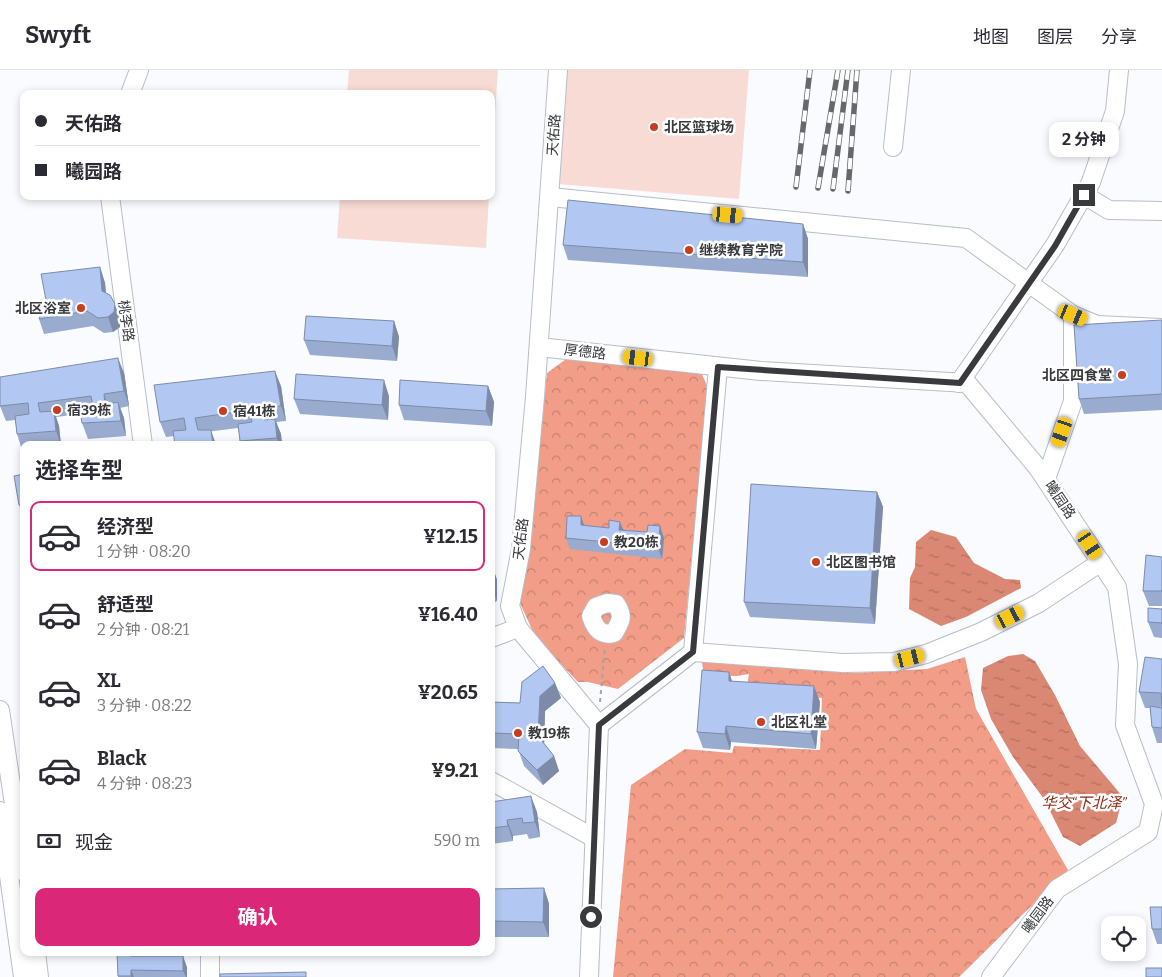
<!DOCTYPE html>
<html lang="zh">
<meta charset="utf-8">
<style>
body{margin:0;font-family:Bitter,"Noto Sans SC",serif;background:#f2f2f3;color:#2b2b33;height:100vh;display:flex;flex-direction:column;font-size:19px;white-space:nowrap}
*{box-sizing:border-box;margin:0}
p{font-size:16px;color:#7c7c81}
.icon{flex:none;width:28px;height:28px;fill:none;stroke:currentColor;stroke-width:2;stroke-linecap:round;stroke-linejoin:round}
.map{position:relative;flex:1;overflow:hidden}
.side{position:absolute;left:20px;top:371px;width:475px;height:515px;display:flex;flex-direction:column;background:#fff;border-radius:10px;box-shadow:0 2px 8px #0003}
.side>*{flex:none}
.top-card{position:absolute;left:20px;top:20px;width:475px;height:110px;border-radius:10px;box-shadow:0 2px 8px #0003;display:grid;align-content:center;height:110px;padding:0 15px;background:#fff}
.fabs{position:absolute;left:1101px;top:846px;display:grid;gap:10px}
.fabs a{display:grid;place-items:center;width:45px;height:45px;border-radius:10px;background:#fff;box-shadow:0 2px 8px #0003;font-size:25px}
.end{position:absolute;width:22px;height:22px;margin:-11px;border:6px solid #393a3e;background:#fff;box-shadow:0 0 0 2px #fff}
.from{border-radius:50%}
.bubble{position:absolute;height:35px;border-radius:10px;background:#fff;box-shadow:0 2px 8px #0003;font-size:16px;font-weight:700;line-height:35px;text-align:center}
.car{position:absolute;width:15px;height:30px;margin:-15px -8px;border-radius:6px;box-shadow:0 0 4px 1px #0007;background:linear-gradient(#f5c518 24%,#345 0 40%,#f5c518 0 76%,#345 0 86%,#f5c518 0)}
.top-card b{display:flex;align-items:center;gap:18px;height:48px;font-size:19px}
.top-card b+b{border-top:1px solid #e1e1e2}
.top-card i{width:12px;height:12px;background:#2b2b33}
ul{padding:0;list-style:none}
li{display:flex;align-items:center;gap:15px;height:70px;margin:0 10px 8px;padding:0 5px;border:2px solid transparent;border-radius:10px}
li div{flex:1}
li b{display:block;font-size:19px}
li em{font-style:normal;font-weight:700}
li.selected{border-color:#db2777}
li>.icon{width:45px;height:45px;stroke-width:1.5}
h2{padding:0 15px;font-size:22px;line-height:60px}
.pay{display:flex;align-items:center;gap:12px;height:55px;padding:0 15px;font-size:19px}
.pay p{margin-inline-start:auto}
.button{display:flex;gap:10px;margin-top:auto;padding:10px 15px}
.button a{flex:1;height:58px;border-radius:10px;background:#db2777;color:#fff;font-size:20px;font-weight:700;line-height:58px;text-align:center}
header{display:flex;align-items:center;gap:30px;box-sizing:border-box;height:70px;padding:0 25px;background:#fff;border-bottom:1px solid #e1e1e2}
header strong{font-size:24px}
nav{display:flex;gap:28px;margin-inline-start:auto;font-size:18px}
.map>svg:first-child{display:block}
.green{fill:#f8dbd4}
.forest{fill:url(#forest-crowns)}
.water{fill:url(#water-ripples)}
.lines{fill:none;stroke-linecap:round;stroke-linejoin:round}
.minor-casing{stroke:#b8bdc6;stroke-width:20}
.path{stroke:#a3a4a8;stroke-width:2;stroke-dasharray:4 4;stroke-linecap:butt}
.minor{stroke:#fff;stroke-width:18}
.rail-casing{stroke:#67686c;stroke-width:5.5}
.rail{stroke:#fff;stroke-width:4;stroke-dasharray:11;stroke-linecap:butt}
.wall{fill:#99abcf}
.shaded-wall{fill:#7d8ba9}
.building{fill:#b2c7f1;stroke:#7d8ba9}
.route{stroke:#393a3e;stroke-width:6}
.poi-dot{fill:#c73d1e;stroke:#fff;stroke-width:2}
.labels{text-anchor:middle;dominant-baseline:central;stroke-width:5;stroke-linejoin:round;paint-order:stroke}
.poi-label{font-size:14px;font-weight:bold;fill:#393a3e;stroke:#fff;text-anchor:start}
.street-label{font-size:14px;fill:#393a3e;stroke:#fff}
.water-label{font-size:15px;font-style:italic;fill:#8b2812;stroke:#fff}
</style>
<header>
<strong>Swyft</strong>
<nav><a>地图</a><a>图层</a><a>分享</a></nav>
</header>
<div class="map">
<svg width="1162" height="907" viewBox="0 0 1162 907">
<defs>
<pattern id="forest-crowns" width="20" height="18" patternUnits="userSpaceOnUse" patternTransform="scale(1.25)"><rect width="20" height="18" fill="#f29d88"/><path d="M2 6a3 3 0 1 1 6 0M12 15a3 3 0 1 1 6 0" fill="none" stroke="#c58171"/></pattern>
<pattern id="water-ripples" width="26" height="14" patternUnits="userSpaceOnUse" patternTransform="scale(1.25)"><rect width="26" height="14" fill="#da8773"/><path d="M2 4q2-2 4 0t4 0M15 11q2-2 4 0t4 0" fill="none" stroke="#b26f60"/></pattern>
</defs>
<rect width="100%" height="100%" fill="#f9fbfe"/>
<g class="green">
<path d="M349,0H498L491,100V24H347Z"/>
<path d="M567,0H749L739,129L558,114Z"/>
<path d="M340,126H489L486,178L337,168Z"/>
</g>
<g class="forest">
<path d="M569,287L702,304L708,318L684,568L618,619L588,612H578L536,568L518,529L529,475L547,303Z"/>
<path d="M965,587L976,639L1068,800L959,907H613L631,715L685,679L732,683L734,676L820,680L822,628L746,622L749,604L737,606H704L702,592L854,603L927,599Z"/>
</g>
<g class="water">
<path d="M931,460L956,467L974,493L1005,509L1020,510L1021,518L966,547L941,556L909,539L910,508L915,497L916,472Z"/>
<path d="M1023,584L1035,591L1055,625L1080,676L1123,727L1116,753L1080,776L1063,767L1044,729L1013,687L991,649L981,620L983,598L1008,586Z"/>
</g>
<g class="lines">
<defs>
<g id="minor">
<path d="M558,0L535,327L521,479L510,536L518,558L599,655L589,907"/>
<path d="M130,24L139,0"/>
<path d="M893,77L901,0"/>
<path d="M1084,125L1109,140L1162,141"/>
<path d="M110,126L143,375"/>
<path d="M550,127L966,168L1073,245V331L1046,409"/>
<path d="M1073,245L1097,255L1162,258"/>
<path d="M539,277L761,301L967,313L1038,398L1117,517L1128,594L1125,655L1154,734L1148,762L1057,819L991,907"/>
<path d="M959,313L1055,175L1091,112L1115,41L1119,0"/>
<path d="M607,533L616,534C624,546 621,551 614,563C600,566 595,558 591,546L596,537Z"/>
<path d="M491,568L518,558"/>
<path d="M693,582L843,593L894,592L926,584L981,562L1039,533L1101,492"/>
<path d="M0,640L24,802"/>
<path d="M599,655L693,582L718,297"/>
<path d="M491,711L594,768"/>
<path d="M0,741L23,907"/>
<path d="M36,882L39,907"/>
<path d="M210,882V907"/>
</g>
</defs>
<use href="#minor" class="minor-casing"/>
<path class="path" d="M600,632L605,577"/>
<use href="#minor" class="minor"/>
<defs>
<g id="rail">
<path d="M796,117L810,0"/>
<path d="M818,118L838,0"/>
<path d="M833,119L848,0"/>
<path d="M848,121L857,0"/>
</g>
</defs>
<use href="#rail" class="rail-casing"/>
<use href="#rail" class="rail"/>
</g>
<g class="wall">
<path d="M803,154L808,169V207L568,190L563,175Z"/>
<path d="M100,197L105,213L106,223L120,250V257L113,262L104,263L93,256L44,264L39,249Z"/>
<path d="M1162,250V340L1084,344L1079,329Z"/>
<path d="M394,251L399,267L397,291L310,285L304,270Z"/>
<path d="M124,303L129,336L120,338L124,348L126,366L88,369L82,353L80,344L56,347L59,356L61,375H24V379L22,380L17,364L15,350L6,351L0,336Z"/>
<path d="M281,316L286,351L276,352L281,364L282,375H241L238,358L166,367L160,352Z"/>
<path d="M488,316L494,332L492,356L404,350L399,335Z"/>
<path d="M389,326L388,350L300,344L294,329Z"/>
<path d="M24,404V449L19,435Z"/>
<path d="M877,422L883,437L875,554L750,547L744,532Z"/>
<path d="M584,455L623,460L647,462L664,468L662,489L570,479L566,468Z"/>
<path d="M1162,487V536H1149L1143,521Z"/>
<path d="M491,494L497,510V531L491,534Z"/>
<path d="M1162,539V568L1154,567L1148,552Z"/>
<path d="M1162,589V673H1157L1152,657L1150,638H1145L1139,622Z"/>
<path d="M729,602L732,611L820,632L816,679L731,672L730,680L703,678L697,662Z"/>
<path d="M555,613L561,628L545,641L544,674L554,686L559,701L543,715L524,696L518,679L491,678V632L520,633Z"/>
<path d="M491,732L537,742L540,767L529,769L527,764L513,766V771L491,774Z"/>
<path d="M544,818L549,834V867H491V819Z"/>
<path d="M1162,837V874H1157L1152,859Z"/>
<path d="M131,882L132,886L187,897V907H118L117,883Z"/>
</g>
<g class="shaded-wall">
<path d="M803,154L808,169V207L803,192Z"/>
<path d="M100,197L105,213L107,236L102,221Z"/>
<path d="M115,234L120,250V257L113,262L108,247Z"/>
<path d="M394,251L399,267L397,291L392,276Z"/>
<path d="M118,288L124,303L129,336L124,321Z"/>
<path d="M275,301L281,316L286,351L281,336Z"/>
<path d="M384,310L389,326L388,350L382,335Z"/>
<path d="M488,316L494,332L492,356L486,341Z"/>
<path d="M104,324L109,339L105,335Z"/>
<path d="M118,332L124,348L126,366L121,351Z"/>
<path d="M54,341L59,356L61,375L56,361Z"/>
<path d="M275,349L281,364L282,375H279L277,368Z"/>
<path d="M211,360L216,375H213Z"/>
<path d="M491,393L493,397L491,420Z"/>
<path d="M877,422L883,437L875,554L870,538Z"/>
<path d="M581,446L585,458L581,455Z"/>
<path d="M620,452L625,464L619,460Z"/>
<path d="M660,456L664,468L662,489L658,477Z"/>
<path d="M492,494L497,510V531L491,516Z"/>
<path d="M729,602L734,618L729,611Z"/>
<path d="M555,613L561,628L545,641L544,681L538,666L540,626Z"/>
<path d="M814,616L820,632L816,679L811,664Z"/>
<path d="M726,656L731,672L730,680L725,664Z"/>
<path d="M554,686L559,701L543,715L537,700Z"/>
<path d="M531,726L537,742L540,767L535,752Z"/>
<path d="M507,750L513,766V771L508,756Z"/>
<path d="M544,818L549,834V867L543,852Z"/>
<path d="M183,886L187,897V907H186L183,901Z"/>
<path d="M131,900L134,907H131Z"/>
</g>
<g class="building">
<path d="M568,130L803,154V192L563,175Z"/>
<path d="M100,197L102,221L110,225L115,234L114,242L108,247L98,248L87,241L39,249L46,230L41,204Z"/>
<path d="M306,246L394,251L392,276L304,270Z"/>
<path d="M1162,250V324L1079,329L1074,255Z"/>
<path d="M118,288L124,321L104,324L105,335L118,332L121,351L82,353L79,337L93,336L91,326L38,333L40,342L54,341L56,361L17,364L15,346L29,344L28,333L0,336V307Z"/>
<path d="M275,301L281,336L261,338L264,350L275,349L277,368L240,371L238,354L252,352L250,340L195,348L198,360H211L213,375H175L173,361L186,360L184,348L160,352L154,315Z"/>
<path d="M296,304L384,310L382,335L294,329Z"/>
<path d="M400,310L488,316L486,341L399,335Z"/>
<path d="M24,404V435H19L14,406Z"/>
<path d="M751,414L877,422L870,538L744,532Z"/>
<path d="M567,446H581V455L609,458V450L620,452L619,460L647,462L648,455L660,456L658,477L566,468Z"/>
<path d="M1146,485L1162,487V521H1143Z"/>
<path d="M1148,538L1162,539V553L1148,552Z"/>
<path d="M1145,587L1162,589V636L1161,623L1139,622Z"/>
<path d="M543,596L555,613L540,626L538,666L554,686L537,700L518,681L519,664L491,663V632L520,633L522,612Z"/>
<path d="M702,600L729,602V611L814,616L811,664L726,656L725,664L697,662Z"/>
<path d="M1150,636L1162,638V658L1152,657Z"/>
<path d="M531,726L535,752L523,753L522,748L507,750L508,756L491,758V732Z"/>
<path d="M544,818L543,852L491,851V819Z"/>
<path d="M1150,837H1162V859H1152Z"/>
<path d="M130,882V886H183V901L131,900V906H118L117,883Z"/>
<rect x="1146" y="898" width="16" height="9"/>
<path d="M306,902V907H220V904Z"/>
</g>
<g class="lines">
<path class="route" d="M591,847L599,655L693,582L718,297L960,313L1055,176L1084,125"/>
</g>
<g class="poi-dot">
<circle cx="654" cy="57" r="5"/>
<circle cx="689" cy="180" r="5"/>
<circle cx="81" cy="238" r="5"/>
<circle cx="1122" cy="305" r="5"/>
<circle cx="57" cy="340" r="5"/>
<circle cx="223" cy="341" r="5"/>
<circle cx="604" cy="472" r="5"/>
<circle cx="816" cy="492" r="5"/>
<circle cx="761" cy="652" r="5"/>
<circle cx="518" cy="663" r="5"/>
</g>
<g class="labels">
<g class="poi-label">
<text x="664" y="57">北区篮球场</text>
<text x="699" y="180">继续教育学院</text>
<text x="71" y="238" text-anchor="end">北区浴室</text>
<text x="1112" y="305" text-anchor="end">北区四食堂</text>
<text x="67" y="340">宿39栋</text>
<text x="233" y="341">宿41栋</text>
<text x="614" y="472">教20栋</text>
<text x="826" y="492">北区图书馆</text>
<text x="771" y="652">北区礼堂</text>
<text x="528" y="663">教19栋</text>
</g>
<g class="street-label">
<text transform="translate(554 65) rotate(-86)">天佑路</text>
<text transform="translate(126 251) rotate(82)">桃李路</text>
<text transform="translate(585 282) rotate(7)">厚德路</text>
<text transform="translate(1060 430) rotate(56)">曦园路</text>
<text transform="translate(521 469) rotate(-83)">天佑路</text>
<text transform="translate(1038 845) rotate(-53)">曦园路</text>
</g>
<g class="water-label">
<text x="1084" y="733">华交“下北泽”</text>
</g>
</g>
</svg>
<div class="fabs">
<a><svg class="icon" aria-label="locate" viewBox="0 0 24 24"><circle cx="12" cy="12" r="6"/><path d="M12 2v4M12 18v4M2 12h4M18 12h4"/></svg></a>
</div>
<i class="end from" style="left:591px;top:847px"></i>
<i class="end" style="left:1084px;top:125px"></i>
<div class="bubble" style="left:1049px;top:52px;width:70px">2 分钟</div>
<i class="car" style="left:728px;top:145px;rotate:95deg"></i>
<i class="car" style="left:1073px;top:245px;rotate:112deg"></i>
<i class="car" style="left:638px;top:288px;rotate:277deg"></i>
<i class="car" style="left:1062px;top:362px;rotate:199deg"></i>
<i class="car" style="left:1090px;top:475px;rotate:146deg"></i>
<i class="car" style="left:1010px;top:547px;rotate:63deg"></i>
<i class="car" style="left:910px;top:588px;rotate:76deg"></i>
<div class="top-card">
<b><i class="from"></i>天佑路</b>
<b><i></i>曦园路</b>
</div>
<section class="side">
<h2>选择车型</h2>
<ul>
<li class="selected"><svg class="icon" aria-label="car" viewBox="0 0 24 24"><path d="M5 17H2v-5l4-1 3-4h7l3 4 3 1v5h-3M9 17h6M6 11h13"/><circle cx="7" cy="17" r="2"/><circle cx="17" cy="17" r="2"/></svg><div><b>经济型</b><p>1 分钟 · 08:20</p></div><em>¥12.15</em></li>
<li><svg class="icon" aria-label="car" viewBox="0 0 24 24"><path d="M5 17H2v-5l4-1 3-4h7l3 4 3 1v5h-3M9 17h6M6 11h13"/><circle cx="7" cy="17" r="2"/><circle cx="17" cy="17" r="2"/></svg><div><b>舒适型</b><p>2 分钟 · 08:21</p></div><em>¥16.40</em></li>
<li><svg class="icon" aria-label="car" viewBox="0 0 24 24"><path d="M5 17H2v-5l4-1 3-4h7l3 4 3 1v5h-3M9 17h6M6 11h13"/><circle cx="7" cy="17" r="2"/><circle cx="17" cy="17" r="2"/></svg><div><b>XL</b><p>3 分钟 · 08:22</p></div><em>¥20.65</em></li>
<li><svg class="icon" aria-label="car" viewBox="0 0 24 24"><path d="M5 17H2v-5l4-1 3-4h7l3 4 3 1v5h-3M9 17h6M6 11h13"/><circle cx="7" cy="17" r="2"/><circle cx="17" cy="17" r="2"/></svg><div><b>Black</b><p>4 分钟 · 08:23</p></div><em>¥9.21</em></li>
</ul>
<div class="pay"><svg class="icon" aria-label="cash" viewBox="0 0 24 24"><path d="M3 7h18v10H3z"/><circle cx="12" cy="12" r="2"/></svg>现金<p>590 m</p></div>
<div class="button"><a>确认</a></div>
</section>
</div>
